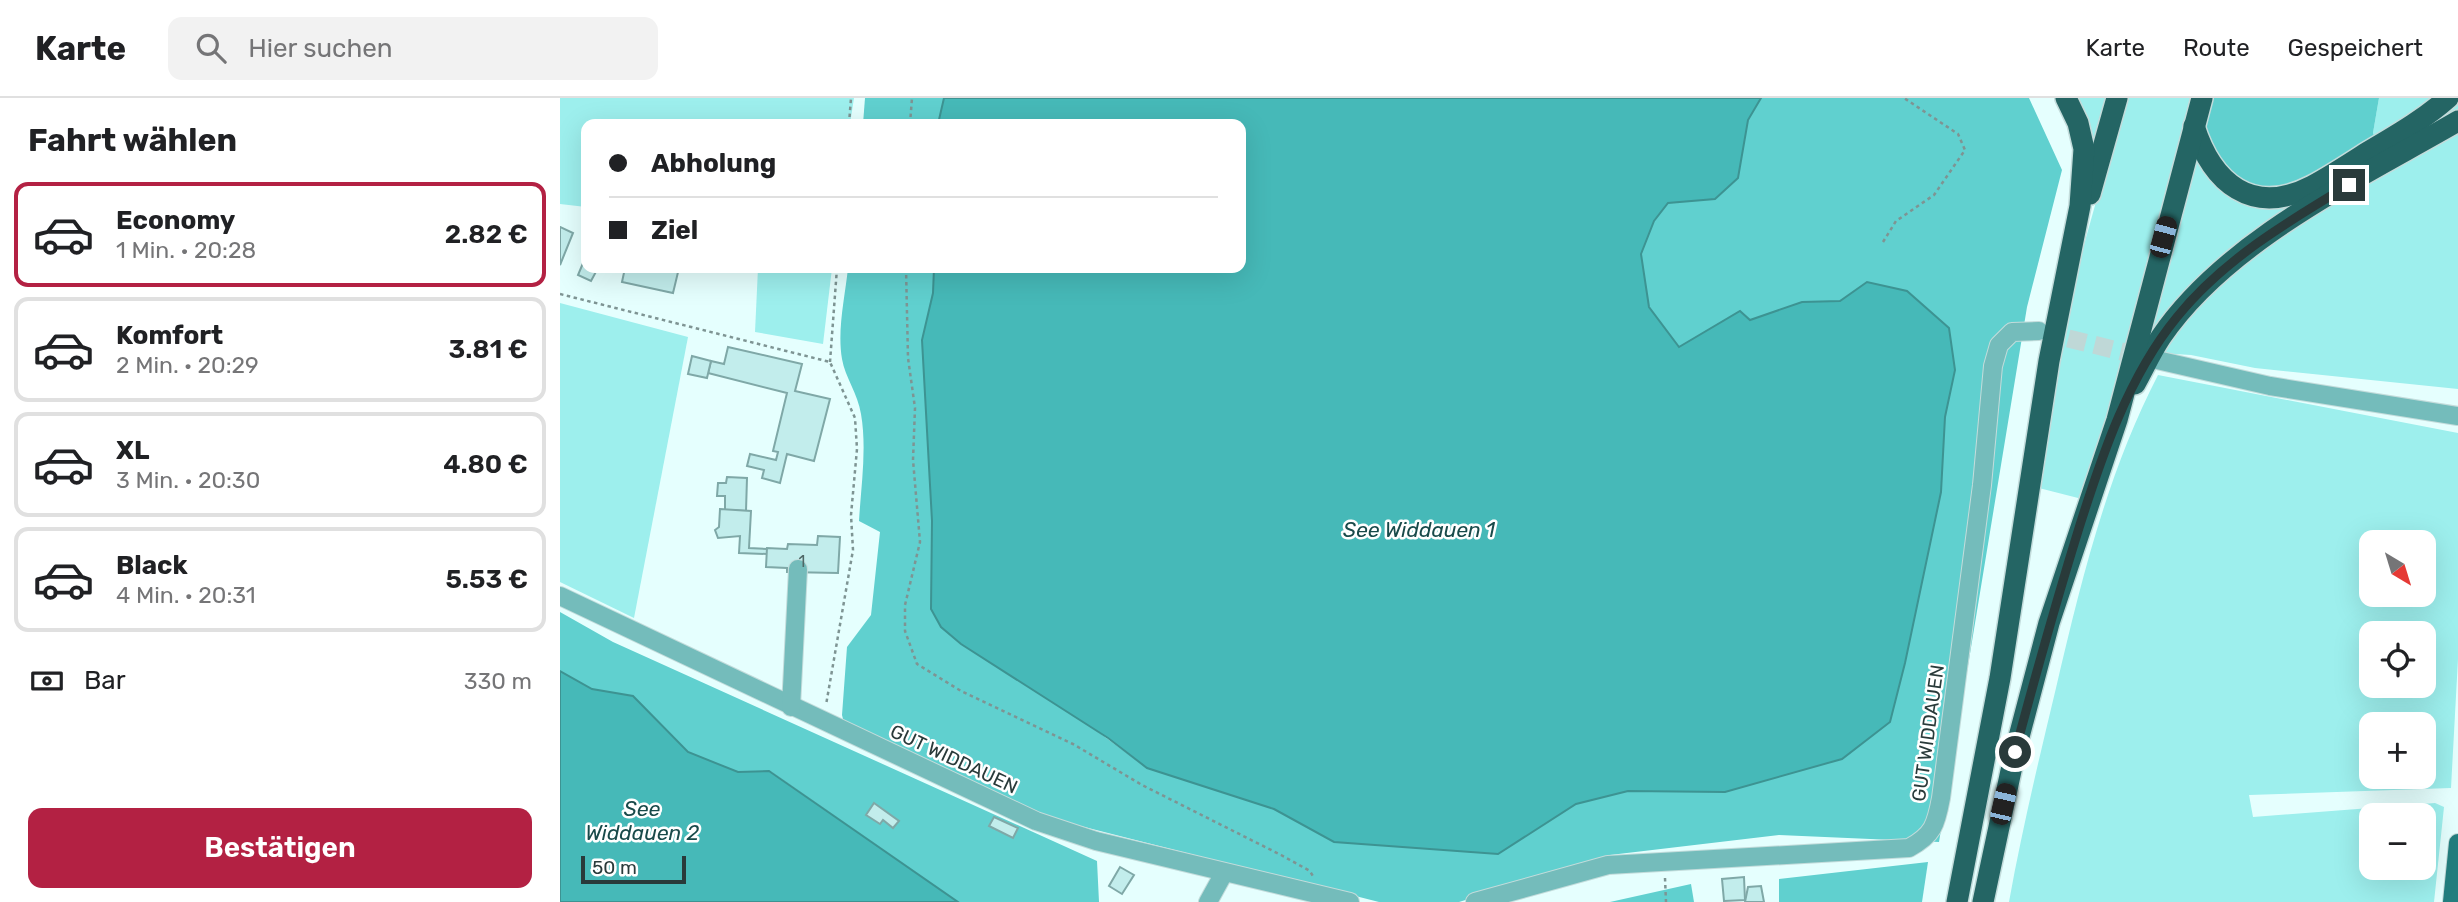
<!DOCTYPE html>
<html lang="de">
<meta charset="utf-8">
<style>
body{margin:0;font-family:Rubik,sans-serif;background:#f2f2f2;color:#202124;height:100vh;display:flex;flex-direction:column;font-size:26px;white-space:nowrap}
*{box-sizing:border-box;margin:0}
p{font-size:23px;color:#757577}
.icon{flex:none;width:38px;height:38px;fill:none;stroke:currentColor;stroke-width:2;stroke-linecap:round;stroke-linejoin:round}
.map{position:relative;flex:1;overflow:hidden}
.panel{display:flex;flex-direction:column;background:#fff;width:560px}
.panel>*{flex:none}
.guide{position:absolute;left:21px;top:21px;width:665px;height:154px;border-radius:14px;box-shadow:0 7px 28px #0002;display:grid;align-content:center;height:154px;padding:0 28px;background:#fff}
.needle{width:46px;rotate:142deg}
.controls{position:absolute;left:1799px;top:432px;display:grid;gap:14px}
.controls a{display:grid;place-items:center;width:77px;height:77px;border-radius:14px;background:#fff;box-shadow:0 7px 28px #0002;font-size:35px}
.scale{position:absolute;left:21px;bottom:18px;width:105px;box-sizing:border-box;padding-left:7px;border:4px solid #293a3a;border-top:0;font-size:19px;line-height:24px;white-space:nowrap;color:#293a3a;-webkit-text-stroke:5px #fff;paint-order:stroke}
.end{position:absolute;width:32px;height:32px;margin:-16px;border:9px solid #293a3a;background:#fff;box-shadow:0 0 0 4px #fff}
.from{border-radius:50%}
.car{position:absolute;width:21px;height:42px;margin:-21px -10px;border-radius:9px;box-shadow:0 0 5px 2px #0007;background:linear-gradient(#222 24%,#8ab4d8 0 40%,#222 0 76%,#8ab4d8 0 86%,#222 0)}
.guide b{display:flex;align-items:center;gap:24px;height:66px;font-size:26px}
.guide b+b{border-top:2px solid #e0e0e0}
.guide i{width:18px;height:18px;background:#202124}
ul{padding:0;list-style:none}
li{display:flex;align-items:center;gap:21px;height:105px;margin:0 14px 10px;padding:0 14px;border:4px solid #e0e0e0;border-radius:14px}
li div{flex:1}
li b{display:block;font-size:26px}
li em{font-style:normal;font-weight:600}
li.current{border-color:#b32143}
li>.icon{width:63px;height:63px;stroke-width:1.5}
h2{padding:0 28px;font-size:32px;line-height:84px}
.pay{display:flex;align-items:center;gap:18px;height:77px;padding:0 28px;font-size:26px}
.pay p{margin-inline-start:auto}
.cta{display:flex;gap:14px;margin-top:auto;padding:14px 28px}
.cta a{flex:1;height:80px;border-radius:14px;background:#b32143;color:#fff;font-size:28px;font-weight:600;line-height:80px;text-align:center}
header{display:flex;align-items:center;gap:42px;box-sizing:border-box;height:98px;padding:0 35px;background:#fff;border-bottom:2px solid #e0e0e0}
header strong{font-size:33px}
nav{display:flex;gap:38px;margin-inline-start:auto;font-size:24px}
.search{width:490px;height:63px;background:#f2f2f2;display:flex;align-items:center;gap:18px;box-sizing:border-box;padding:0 24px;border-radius:14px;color:#757577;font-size:26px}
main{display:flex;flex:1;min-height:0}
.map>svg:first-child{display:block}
.green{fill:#9defed;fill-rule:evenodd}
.forest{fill:#60d0cf}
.water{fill:#46b9b8;stroke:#3d9392;stroke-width:2}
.building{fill:#c2edec;stroke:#7fa8a7;stroke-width:2}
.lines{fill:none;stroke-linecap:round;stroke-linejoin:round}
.minor-tunnel{stroke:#bfd8d7;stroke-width:18;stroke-dasharray:18 9;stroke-linecap:butt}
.minor-casing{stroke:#c3dcdb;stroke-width:20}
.major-casing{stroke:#c3dcdb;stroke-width:20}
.highway-casing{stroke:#c3dcdb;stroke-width:24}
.path{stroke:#7e9493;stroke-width:2.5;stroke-dasharray:3.5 3.5;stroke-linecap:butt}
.minor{stroke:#74bcbb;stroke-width:18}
.major{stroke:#227e7e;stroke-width:18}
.highway{stroke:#246564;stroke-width:21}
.route{stroke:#293a3a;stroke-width:9}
.labels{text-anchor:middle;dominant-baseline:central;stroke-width:5;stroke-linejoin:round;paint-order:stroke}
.number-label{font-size:16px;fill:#4f6766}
.street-label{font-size:19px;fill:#293a3a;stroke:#fff}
.water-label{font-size:21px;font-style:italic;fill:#184a4a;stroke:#fff}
</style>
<header>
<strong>Karte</strong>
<div class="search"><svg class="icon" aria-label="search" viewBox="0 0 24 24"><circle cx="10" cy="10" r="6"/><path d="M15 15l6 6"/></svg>Hier suchen</div>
<nav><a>Karte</a><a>Route</a><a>Gespeichert</a></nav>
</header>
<main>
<section class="panel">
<h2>Fahrt wählen</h2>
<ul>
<li class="current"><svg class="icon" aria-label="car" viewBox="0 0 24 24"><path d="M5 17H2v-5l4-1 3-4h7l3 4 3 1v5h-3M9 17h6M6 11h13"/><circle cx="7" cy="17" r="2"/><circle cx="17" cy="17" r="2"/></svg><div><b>Economy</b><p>1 Min. · 20:28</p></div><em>2.82 €</em></li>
<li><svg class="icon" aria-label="car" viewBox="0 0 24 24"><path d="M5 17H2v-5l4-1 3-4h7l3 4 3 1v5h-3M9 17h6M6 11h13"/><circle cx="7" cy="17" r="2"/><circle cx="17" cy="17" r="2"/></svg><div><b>Komfort</b><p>2 Min. · 20:29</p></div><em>3.81 €</em></li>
<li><svg class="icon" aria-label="car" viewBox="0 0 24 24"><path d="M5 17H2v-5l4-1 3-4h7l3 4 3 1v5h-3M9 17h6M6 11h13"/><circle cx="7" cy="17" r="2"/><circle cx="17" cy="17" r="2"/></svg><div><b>XL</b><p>3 Min. · 20:30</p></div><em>4.80 €</em></li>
<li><svg class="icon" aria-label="car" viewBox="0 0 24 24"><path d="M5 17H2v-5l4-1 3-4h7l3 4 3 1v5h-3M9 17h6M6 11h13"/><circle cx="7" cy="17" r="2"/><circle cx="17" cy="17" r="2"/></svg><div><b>Black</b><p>4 Min. · 20:31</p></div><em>5.53 €</em></li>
</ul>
<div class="pay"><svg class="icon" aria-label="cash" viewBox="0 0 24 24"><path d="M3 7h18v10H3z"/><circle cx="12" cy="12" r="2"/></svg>Bar<p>330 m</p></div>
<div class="cta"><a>Bestätigen</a></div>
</section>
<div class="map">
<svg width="1898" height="804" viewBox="0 0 1898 804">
<rect width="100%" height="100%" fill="#e5fffe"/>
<g class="green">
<path d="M0,0H294L290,26H26V109L0,106Z"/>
<path d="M1514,0H1550L1534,56Z"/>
<path d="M1565,0H1632L1553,307L1522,401L1475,389L1522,154Z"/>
<path d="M1819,0H1874L1816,42L1813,35Z"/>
<path d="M1898,0V14L1721,121L1587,250L1633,48L1690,100Z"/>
<path d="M1898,29V291L1695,270L1631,257L1599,255C1673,151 1792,94 1898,29Z"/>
<path d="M198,170H272L263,246L195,234Z"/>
<path d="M0,205L128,239L74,520L0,484Z"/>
<path d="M1598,277L1898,335V561L1891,690L1689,697L1693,719L1875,705L1884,709L1874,804H1449C1462,732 1479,661 1496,590C1521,483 1547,376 1598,277ZM1811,444H1864V497H1811ZM1811,536H1864V588H1811ZM1811,626H1864V679H1811ZM1811,718H1864V770H1811Z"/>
</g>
<g class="forest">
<path d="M305,0H384L378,26H303Z"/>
<path d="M1201,0H1469L1502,72L1467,209L1379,744L1219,737L1050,757L899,804H819L493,721L284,625L282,617L287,549L311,517L320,434L299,423C301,388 307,351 301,316C298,296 285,279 282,261C277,232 285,199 288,170H374L373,195L362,242L372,423L371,511L587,670L714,711L774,744L938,756L1016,706L1068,693L1165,694L1381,394L1385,319L1395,272L1307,184L1280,203L1242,204L1190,222L1180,214L1119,249L1089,209L1081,156L1094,123L1108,105L1178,80L1188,22Z"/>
<path d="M1650,0H1819L1813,35L1816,42L1743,86L1703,93L1666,79L1645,34Z"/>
<path d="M0,514L53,544L537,763L539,804H398L210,673L178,674L128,654L73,598L32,591L0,573Z"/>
<path d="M1368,764L1362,804H1219V781Z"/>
<path d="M1131,786L1134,804H1050Z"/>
</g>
<g class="water">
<path d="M384,0H1201L1188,22L1178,80L1155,101L1108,105L1094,123L1081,156L1089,209L1119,249L1180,213L1190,222L1242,204L1280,203L1307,184L1347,193L1389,230L1395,272L1385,319L1381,394L1345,565L1330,624L1282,661L1165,694L1068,693L1016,706L938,756L774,744L714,711L587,670L548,640L401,546L381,529L371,511L372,423L362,242L373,195L374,170H681V26H378Z"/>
<path d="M0,573L32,591L73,598L128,654L178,674L209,673L398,804H0Z"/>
</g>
<g class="building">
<path d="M0,129L13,135L0,167Z"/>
<path d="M26,158V170H38L31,183L18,177Z"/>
<path d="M65,170H119L113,195L62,184Z"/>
<path d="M168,249L242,266L235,293L270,301L254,363L227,356L220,385L202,380L204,372L187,368L190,356L216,362L218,354L213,353L227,295L148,275L151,263L164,266Z"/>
<path d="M132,258L151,263L147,280L128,276Z"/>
<path d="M167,379L187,380L186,413L165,412V398H157L158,385H166Z"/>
<path d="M160,411L191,413L189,450L207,451V456L179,455L180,438L158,440L155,432L159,429Z"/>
<path d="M258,438L280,439L278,475L227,474V470L206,469L207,450L227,451L228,446L257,447Z"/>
<path d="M314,705L339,723L333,730L323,722L320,726L306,717Z"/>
<path d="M434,719L458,730L453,740L429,728Z"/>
<path d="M560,769L574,777L562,796L549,788Z"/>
<path d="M1184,779L1185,802L1164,803L1162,781Z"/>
<path d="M1201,788L1204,804H1185L1188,789Z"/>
</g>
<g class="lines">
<path class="minor-tunnel" d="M1482,234L1588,260"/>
<defs>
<g id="minor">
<path d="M1597,262L1710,288L1898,318"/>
<path d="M0,498L476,723L536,743L790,804"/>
<path d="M231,609L238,471"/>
<path d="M648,804L664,775"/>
<path d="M915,804L1048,767L1349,750C1373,737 1376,727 1381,700L1422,387L1433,268L1439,247L1452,234L1479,233"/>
</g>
<path id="major" d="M1892,804L1898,745"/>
<g id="highway">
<path d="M1634,28C1652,85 1692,119 1752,88C1769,79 1786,68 1803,57C1833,39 1862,23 1888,0"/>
<path d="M1530,96L1557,0"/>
<path d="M1575,286C1584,270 1591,254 1601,239C1667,142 1798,81 1898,23"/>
<path d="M1397,804L1440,580L1489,263L1520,108L1524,51L1518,25L1506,0"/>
<path d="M1423,804L1455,654L1489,525L1557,322L1642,0"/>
</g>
</defs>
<use href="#minor" class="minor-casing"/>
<use href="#major" class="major-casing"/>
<use href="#highway" class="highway-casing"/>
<g class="path">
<path d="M289,26L291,0"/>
<path d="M350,26L352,0"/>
<path d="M1323,144L1336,123L1374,97L1405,52L1398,36L1344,0"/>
<path d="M346,170L348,260L355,310L353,362L360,444L345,507V533L357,566L401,593L513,646L582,687L721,757L750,773L754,780"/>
<path d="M0,196L270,264L295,320L297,351L291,417L293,452L266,607"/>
<path d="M270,264L277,170"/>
<path d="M1105,780L1106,804"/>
</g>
<use href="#minor" class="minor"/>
<use href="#major" class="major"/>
<use href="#highway" class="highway"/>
</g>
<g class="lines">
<path class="route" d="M1455,654C1475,579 1496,504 1519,430C1542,357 1568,279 1617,219C1663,162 1727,124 1789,87"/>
</g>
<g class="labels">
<g class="number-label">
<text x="242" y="463">1</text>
</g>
<g class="street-label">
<text transform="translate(1368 635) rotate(-82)">GUT WIDDAUEN</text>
<text transform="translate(394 661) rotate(25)">GUT WIDDAUEN</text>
</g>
<g class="water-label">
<text x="859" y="431">See Widdauen 1</text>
<text x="82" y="710">See<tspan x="82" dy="24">Widdauen 2</tspan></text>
</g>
</g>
</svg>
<div class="controls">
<a><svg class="needle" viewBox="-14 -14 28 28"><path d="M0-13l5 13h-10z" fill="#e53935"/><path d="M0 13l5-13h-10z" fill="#757577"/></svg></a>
<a><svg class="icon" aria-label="locate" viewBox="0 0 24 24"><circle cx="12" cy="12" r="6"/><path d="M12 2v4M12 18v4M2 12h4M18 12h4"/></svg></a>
<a>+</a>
<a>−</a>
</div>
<div class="scale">50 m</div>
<i class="end from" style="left:1455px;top:654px"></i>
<i class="end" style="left:1789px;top:87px"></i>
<i class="car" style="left:1603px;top:139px;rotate:15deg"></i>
<i class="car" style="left:1443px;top:706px;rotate:13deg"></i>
<div class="guide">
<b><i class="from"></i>Abholung</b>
<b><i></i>Ziel</b>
</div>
</div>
</main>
